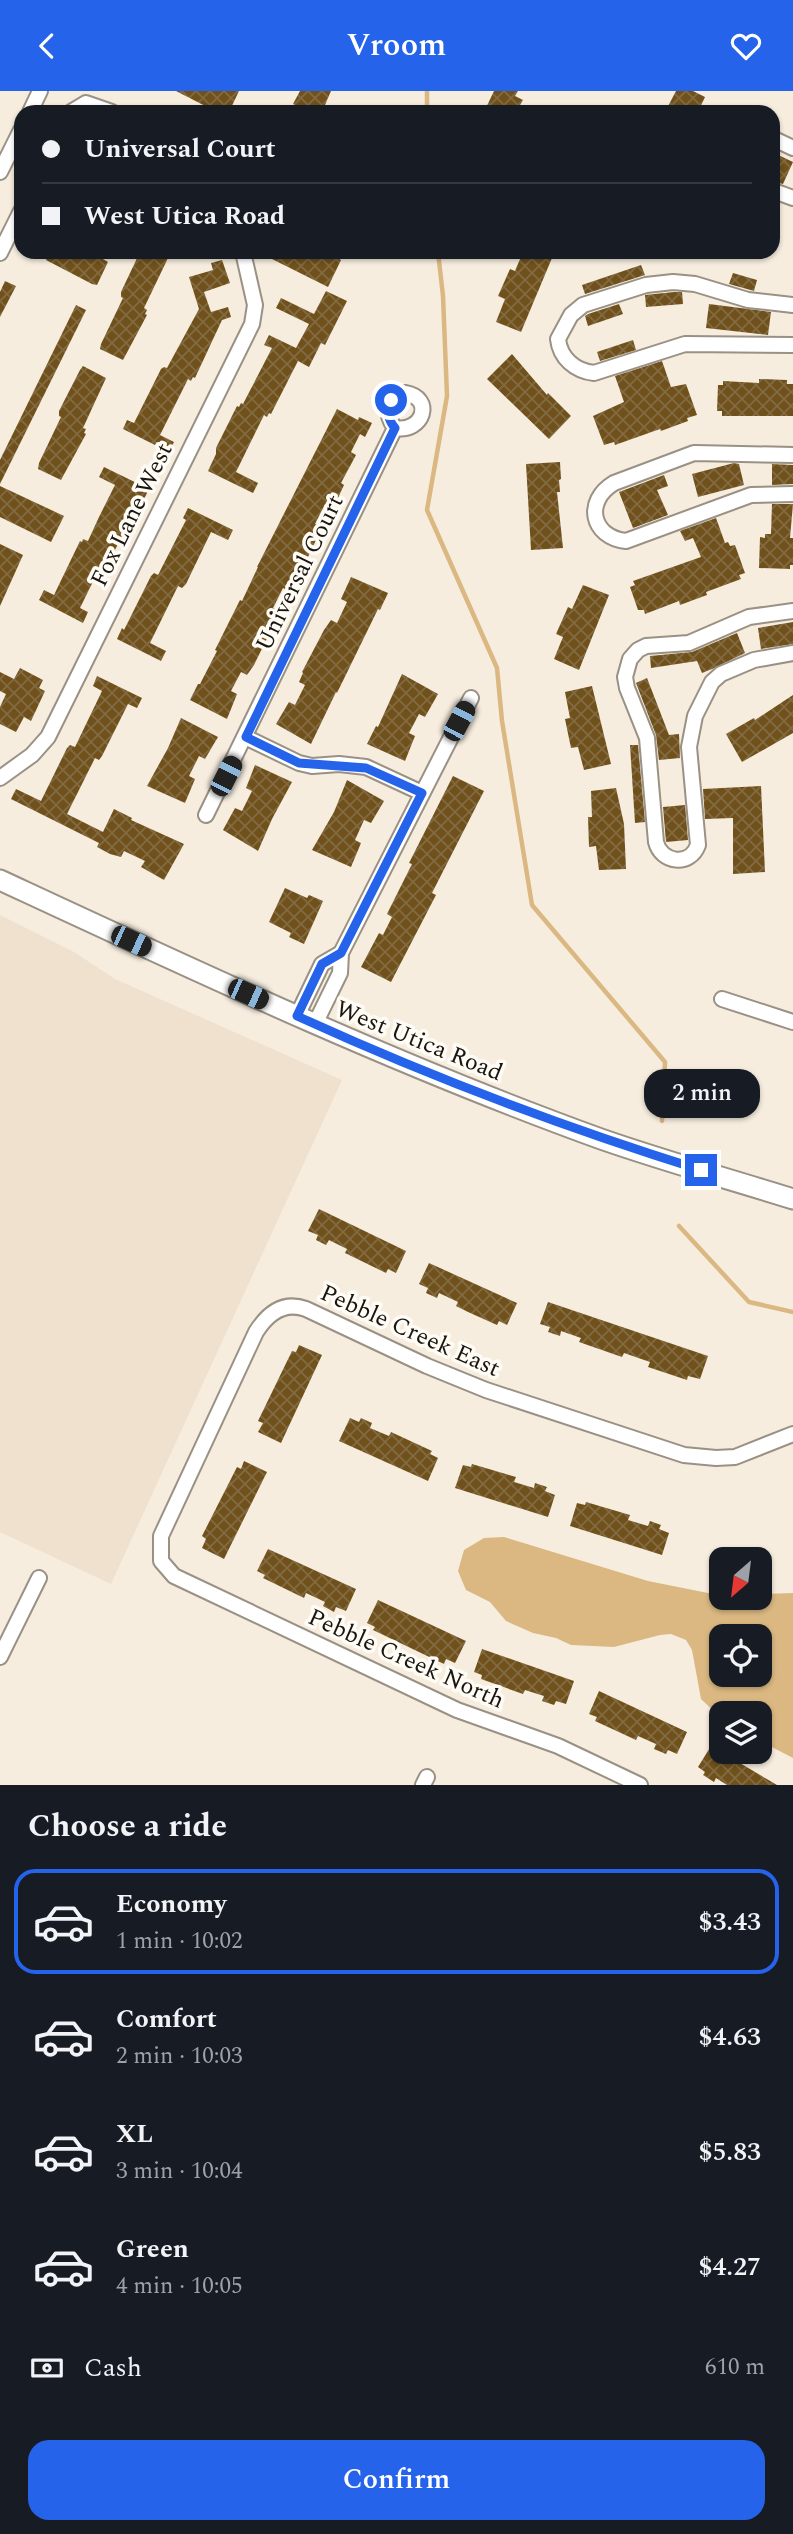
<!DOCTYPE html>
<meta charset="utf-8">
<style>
body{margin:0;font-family:Spectral,serif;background:#242831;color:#f1f3f6;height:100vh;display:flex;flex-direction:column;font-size:26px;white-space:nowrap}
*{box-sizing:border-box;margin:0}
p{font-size:23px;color:#9ea1a6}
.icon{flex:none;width:38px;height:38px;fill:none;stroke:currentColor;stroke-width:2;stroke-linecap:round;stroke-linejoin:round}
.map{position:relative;height:1694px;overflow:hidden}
.drawer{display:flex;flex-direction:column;background:#171b24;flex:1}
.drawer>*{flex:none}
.hud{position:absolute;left:14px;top:14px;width:766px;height:154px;border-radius:21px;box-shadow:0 2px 5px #0004;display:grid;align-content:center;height:154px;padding:0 28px;background:#171b24}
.needle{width:46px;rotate:208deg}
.tools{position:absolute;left:709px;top:1456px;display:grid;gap:14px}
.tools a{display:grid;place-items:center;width:63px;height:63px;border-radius:14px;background:#171b24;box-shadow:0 2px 5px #0004;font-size:35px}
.end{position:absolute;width:32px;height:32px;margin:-16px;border:9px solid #2563eb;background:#fff;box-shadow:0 0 0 4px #fff}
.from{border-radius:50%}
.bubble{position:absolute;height:49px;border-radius:21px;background:#171b24;box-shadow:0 2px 5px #0004;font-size:23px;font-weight:600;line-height:49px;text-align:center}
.car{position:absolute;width:21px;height:42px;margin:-21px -10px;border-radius:9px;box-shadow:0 0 5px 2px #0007;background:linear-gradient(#222 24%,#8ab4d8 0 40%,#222 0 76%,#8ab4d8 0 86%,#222 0)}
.hud b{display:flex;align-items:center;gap:24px;height:66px;font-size:26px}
.hud b+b{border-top:2px solid #363941}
.hud i{width:18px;height:18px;background:#f1f3f6}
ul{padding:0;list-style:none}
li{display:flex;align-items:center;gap:21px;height:105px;margin:0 14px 10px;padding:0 14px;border:4px solid transparent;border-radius:21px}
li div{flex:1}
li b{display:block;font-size:26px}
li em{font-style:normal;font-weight:600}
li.active{border-color:#2563eb}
li>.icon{width:63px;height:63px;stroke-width:1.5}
h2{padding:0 28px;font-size:32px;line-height:84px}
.pay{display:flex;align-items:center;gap:18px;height:77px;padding:0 28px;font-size:26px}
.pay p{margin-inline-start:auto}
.button{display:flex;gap:14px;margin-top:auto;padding:14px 28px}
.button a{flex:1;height:80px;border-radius:21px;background:#2563eb;color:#fff;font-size:28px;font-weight:600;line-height:80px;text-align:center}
header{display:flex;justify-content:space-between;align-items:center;height:91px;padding:0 28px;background:#2563eb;color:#fff;font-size:32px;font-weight:600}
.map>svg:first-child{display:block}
.built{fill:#efe1cd}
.water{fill:#dbb882;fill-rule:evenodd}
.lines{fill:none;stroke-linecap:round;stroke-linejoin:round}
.stream{stroke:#dbb882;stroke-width:4.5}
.building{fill:url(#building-cross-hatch)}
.street-casing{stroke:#9a9185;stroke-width:18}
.secondary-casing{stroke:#9a9185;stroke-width:23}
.street{stroke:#fff;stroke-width:14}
.secondary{stroke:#fff;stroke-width:19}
.route{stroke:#2563eb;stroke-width:9}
.labels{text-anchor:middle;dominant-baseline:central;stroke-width:7;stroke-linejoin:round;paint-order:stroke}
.street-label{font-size:24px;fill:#191611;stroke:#fffbf5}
</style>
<header><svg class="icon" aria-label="back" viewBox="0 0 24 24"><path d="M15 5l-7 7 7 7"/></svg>Vroom<svg class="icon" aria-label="heart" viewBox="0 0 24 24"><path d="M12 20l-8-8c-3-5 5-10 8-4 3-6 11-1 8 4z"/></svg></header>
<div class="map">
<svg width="793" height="1694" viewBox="0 0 793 1694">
<defs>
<pattern id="building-cross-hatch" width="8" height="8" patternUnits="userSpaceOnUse" patternTransform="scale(1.75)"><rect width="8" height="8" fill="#70511b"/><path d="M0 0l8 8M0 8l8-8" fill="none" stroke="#826b42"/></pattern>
</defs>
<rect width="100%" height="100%" fill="#f6eddf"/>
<path class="built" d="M0,824L74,861L115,888L342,989L111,1493L0,1441Z"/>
<path class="water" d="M504,1446L648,1490L708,1502H721V1507H760V1503L793,1502V1667L760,1650V1622H721V1627L701,1608L692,1559L686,1549L671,1543L660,1544L614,1556L571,1554L556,1547L533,1542L506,1530L490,1511L466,1499L458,1480L464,1459L484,1447ZM721,1545H760V1584H721Z"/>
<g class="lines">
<g class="stream">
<path d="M427,0V21"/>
<path d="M438,161L443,205L447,305L427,419L497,577L502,630L532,814L665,971L662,1030"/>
<path d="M679,1135L749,1211L793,1221"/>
</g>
</g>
<g class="building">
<path d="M176,0H239L229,21H217Z"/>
<path d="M300,0H331L322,21H308L293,13Z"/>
<path d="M494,0H518L515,5L523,9L516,21H484Z"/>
<path d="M676,0H693L705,6L698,21H665Z"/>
<path d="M774,62L793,71L783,93L774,91Z"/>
<path d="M50,161H91L108,171L97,194L92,193L46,169Z"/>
<path d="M140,161H155L168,167L144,217L147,219L145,223L147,224L123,269L100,258L101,253L123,207L121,206V201Z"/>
<path d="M258,161H327L341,169L328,196Z"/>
<path d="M523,161H538L552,167L521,241L496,231L505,208L498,205L510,178L515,180Z"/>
<path d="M222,169L230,192L204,201L211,221L228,216L231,226L222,229L195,287L193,286L191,290L188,288L160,344L174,351L169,361L123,338L127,329L134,332L161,278L164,276L167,277L199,218L189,186L213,179L211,172Z"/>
<path d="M641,174L645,184L585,203L582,194Z"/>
<path d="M733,182L757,189L754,200L729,193Z"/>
<path d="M5,190L16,195L0,226V201Z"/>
<path d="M326,200L347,210L325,254L321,252L309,276L298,270L271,323L269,322L267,326L264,324L236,381L258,392L253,402L208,380L216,363V357L237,315L239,316L241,312L243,313L272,257L264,254L269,244L296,257L309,233L276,217L281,207L314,223Z"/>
<path d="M674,201H682L683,213L646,216L645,204Z"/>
<path d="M619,213L623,223L588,235L585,225L588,223Z"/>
<path d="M709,213L771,221L768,244L706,237Z"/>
<path d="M76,214L86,219L0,393V369Z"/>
<path d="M633,249L636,259L600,270L597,261Z"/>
<path d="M512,263L547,304L548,302L571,325L549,348L487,288Z"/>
<path d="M662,270L671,296L686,293L697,324L687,327L688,330L661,340L660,338L615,354L614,351L604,354L593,325L624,311L615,285Z"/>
<path d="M83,275L106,287L83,337L86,338L84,342L86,343L61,389L38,378L39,372L61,326L59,325V320L80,279Z"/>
<path d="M759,288L787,289V293H793V325H722V320H717L718,294H723V290L759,292Z"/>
<path d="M337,318L358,329L359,326L372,332L365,346L360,343L351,361L356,364L341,392L344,394L338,407L331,416L325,413L315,433L321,436L317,447L296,491L289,500L283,497L273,517L279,520L274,531H275L254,574L247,584L241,581L231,600L237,603L227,628L190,609L198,593H200L217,560L215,559L240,509L242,510L258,476H257Z"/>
<path d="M560,371L561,388L559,389L560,401H557L563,457L531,459L526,373Z"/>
<path d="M734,372L739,373L744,394L698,406L692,383Z"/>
<path d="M772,373L793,374V393L772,394Z"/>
<path d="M104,376L149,398L144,408L141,407L115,459L112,462L108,460L80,517L88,521L83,532L39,509L44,499L54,504L80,450L82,451L83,448L88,450L99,426L115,394L99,386Z"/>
<path d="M664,384L668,395L657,399L668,424L633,437L619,401Z"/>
<path d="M0,395L64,425L51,451L0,426Z"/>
<path d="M772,413H793L790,447H793V474H790V478L759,477L760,446L765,447V443H771Z"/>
<path d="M188,417L233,439L228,449L211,441L186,493L182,497L178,495L150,552L166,560L161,570L117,548L122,537L124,539L151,485L154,482L158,484L186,429L183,427Z"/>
<path d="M716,427L725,452L728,451L730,455L735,454L745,482L739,484L741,488L706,501L707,504L680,514L679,510L645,523L644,519H638L630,496L635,494L633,490L701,466L693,447L685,450L680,440Z"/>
<path d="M0,453L23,464L0,515Z"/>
<path d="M351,486L388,502L380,519L378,518L337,602L336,601L311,653L276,633L289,611L295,614L305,594L299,591L303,582L302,581L324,539L331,529L337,532L347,511L341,508Z"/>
<path d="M583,494L609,504L579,579L554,568L563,546L556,543L568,516L572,518Z"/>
<path d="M793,531V553L761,558L758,537Z"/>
<path d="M737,542L745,562L712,578L702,582L697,570L651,577L650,565L692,561Z"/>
<path d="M20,577L43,589L39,597L45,600L31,630L24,626L16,641L0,633V616L6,603L0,600V581L14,588Z"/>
<path d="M402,583L438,603L425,626L419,623L409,642L415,645L405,670L367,653L376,635L378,636Z"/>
<path d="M97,585L142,607L137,617L128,613L102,665L99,669L95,667L67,723L103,741L114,718L132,727L131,729L184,753L164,789L141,776L145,770L124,760L121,766L110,763L97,756L99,752L11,708L16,698L41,710L67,657L70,654L75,656L102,600L93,595Z"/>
<path d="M647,587L669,644L679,643L680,667L659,669L656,644L636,592Z"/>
<path d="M592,595L611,673L584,679L578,656L571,657L565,628L570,627L565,601Z"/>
<path d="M793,604V642L742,671L726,643L754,627L755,629Z"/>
<path d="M181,627L218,646L205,668L199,665L189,685L195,688L185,712L147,695L168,657Z"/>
<path d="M630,654H638L645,731L635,732Z"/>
<path d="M255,674L292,691L272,728L258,760L223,739L235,717L242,720L252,700L246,697Z"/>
<path d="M453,685L484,700L432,802L436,804L391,891L361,876L379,842L383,844L392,826L387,823L412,773L409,772Z"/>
<path d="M347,689L384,710L371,732L364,729L355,749L361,752L351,776L312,759L334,721Z"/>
<path d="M761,695L765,781L733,783V727L705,728L703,698Z"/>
<path d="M616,697L624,733L626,778L599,779L596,755L589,756L588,726H592L591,700Z"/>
<path d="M685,714L688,749L666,751L663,716Z"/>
<path d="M285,797L307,807L309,804L323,810L304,853L289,846L291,842L269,831Z"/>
<path d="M319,1118L406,1160L396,1182L388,1178L386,1182L345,1162L347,1158L329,1149L326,1154L316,1149L318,1144L308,1140Z"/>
<path d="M429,1172L517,1212L507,1234L499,1230L497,1234L468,1221L456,1215L458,1211L439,1202L437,1207L426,1202L428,1197L419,1193Z"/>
<path d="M548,1211L708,1265L700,1288L688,1285L687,1289L648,1276L650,1271L624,1262L622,1266L579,1251L581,1247L561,1240L560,1245L548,1241L550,1236L540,1233Z"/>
<path d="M299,1254L322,1264L281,1352L258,1341L263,1332L258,1330L292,1260L296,1261Z"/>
<path d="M350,1327L359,1331L361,1327L372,1332L370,1337L389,1345L391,1341L432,1360L430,1363L438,1367L428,1390L339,1350Z"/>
<path d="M244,1370L267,1381L224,1468L202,1457L206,1448L202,1445L237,1376L241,1378Z"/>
<path d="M472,1373L516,1386L514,1391L534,1397L535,1392L547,1396L545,1400L555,1404L548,1426L455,1397L463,1374L471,1376Z"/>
<path d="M586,1411L630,1424L628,1429L648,1435L650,1430L661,1434L659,1438L669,1442L662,1464L570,1435L577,1412L585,1414Z"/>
<path d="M268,1458L356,1498L346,1520L336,1516L334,1521L323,1515L325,1511L306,1502L304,1507L263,1487L265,1484L257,1480Z"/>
<path d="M378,1509L466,1550L455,1572L446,1568L444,1573L373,1539L375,1536L367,1532Z"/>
<path d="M482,1558L574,1590L566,1613L556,1610L554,1614L542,1610L544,1605L525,1599L523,1603L481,1588L482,1584L474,1581Z"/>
<path d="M599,1600L687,1641L677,1663L668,1659L666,1663L654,1658L656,1653L638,1645L636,1649L595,1630L597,1626L589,1623Z"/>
<path d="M711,1655L777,1694H727L716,1687L714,1691L703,1684L705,1681L698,1676Z"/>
</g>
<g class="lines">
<defs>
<g id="street">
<path d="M30,21L40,0"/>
<path d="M71,21L86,12L112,21"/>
<path d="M774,48L793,57"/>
<path d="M0,81L21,39"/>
<path d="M774,100L793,107"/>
<path d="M0,162L21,120"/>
<path d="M793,214L748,209L695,193L673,191L646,194L583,214L571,224L558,248C560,267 575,280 594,282L685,253L793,254"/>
<path d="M405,302C435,307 423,342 395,337C384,323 387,306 405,302Z"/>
<path d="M793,364L694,362L614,392C584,410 591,446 626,450L751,404L793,403"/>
<path d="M793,520L749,526L689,552L646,555L638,559L630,568L625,586L627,597L647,647L656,751C661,772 690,776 698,754L689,656L695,625L712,591L721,583L754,569L793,562"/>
<path d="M245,646L299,672L312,675L339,673L366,676L422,702"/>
<path d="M0,687L32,664L48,646L252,233L255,214L243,161"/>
<path d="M206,724L395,337"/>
<path d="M341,862L471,607"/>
<path d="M722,908L793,931"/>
<path d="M297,925L322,873L341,862L340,882L315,933"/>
<path d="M0,1566L39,1487"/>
<path d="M423,1694L427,1686"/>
<path d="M640,1694L558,1655L457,1619L174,1485L161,1470V1445L256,1241C268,1222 284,1210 306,1218L427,1275L486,1299L684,1364L716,1367L735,1366L793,1343"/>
</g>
<path id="secondary" d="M0,789C198,881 396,974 601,1048C664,1070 729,1088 793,1108"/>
</defs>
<use href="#street" class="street-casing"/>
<use href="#secondary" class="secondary-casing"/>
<use href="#street" class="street"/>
<use href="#secondary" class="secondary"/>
</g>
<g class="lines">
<path class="route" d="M391,309C386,319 388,329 395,337L246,646L299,672L366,677L422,702L341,862L322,873L297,925C428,985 563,1036 701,1079"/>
</g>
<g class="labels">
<g class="street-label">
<text transform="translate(132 424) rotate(-64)">Fox Lane West</text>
<text transform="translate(300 482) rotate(-64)">Universal Court</text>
<text transform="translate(419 950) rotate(22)">West Utica Road</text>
<text transform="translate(410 1240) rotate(24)">Pebble Creek East</text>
<text transform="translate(406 1568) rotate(24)">Pebble Creek North</text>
</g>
</g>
</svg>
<div class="tools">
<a><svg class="needle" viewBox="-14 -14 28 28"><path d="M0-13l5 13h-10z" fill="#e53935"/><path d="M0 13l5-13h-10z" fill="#9ea1a6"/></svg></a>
<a><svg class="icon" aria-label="locate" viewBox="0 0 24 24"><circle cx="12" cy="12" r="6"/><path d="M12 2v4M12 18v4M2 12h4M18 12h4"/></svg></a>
<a><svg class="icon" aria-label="layers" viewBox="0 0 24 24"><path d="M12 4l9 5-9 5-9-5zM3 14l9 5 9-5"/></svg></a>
</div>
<i class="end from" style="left:391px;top:309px"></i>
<i class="end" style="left:701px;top:1079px"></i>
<div class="bubble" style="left:644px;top:978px;width:116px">2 min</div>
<i class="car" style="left:459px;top:630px;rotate:28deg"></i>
<i class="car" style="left:226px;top:685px;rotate:27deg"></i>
<i class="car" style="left:131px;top:850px;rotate:115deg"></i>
<i class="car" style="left:248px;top:903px;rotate:114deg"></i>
<div class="hud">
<b><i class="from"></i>Universal Court</b>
<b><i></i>West Utica Road</b>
</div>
</div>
<section class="drawer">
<h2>Choose a ride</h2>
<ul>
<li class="active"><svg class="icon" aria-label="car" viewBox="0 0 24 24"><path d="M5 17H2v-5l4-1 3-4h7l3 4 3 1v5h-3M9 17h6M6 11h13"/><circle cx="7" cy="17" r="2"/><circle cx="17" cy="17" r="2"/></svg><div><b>Economy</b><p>1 min · 10:02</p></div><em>$3.43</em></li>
<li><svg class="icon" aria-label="car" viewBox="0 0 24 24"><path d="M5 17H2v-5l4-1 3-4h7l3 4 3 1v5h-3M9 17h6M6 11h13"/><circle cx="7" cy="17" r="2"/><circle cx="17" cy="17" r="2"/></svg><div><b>Comfort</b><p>2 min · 10:03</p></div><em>$4.63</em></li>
<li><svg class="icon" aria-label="car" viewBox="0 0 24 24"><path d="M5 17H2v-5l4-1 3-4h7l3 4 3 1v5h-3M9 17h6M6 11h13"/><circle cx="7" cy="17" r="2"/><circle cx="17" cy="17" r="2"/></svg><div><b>XL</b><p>3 min · 10:04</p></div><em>$5.83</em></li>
<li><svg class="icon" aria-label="car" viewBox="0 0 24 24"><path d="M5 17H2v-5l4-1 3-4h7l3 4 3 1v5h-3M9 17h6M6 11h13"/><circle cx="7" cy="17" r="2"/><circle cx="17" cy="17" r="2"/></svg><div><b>Green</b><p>4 min · 10:05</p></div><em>$4.27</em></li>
</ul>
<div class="pay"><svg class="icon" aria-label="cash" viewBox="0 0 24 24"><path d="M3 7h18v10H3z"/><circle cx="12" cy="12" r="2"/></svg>Cash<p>610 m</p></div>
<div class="button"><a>Confirm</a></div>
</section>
